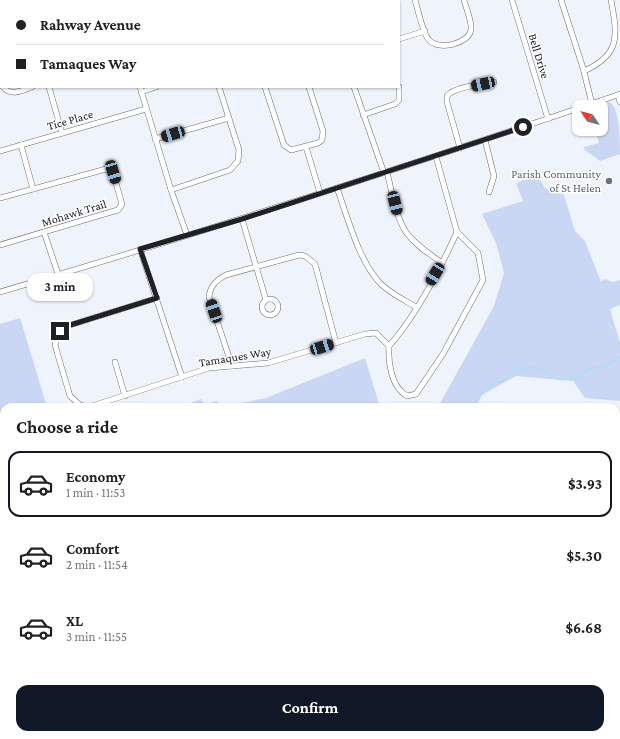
<!DOCTYPE html>
<meta charset="utf-8">
<style>
body{margin:0;font-family:"Crimson Pro",serif;background:#f2f2f2;color:#202124;height:100vh;display:flex;flex-direction:column;font-size:15px;white-space:nowrap}
*{box-sizing:border-box;margin:0}
p{font-size:13px;color:#757577}
.icon{flex:none;width:22px;height:22px;fill:none;stroke:currentColor;stroke-width:2;stroke-linecap:round;stroke-linejoin:round}
.map{position:relative;flex:1;overflow:hidden}
.details{position:absolute;left:0px;top:403px;width:620px;height:336px;display:flex;flex-direction:column;background:#fff;border-radius:12px 12px 0 0;box-shadow:0 1px 3px #0004}
.details>*{flex:none}
.hud{position:absolute;left:0px;top:0px;width:400px;height:88px;box-shadow:0 1px 3px #0004;display:grid;align-content:center;height:88px;padding:0 16px;background:#fff}
.needle{width:26px;rotate:305deg}
.tools{position:absolute;left:572px;top:100px;display:grid;gap:8px}
.tools a{display:grid;place-items:center;width:36px;height:36px;border-radius:8px;background:#fff;box-shadow:0 1px 3px #0004;font-size:20px}
.end{position:absolute;width:18px;height:18px;margin:-9px;border:5px solid #202124;background:#fff;box-shadow:0 0 0 2px #fff}
.from{border-radius:50%}
.bubble{position:absolute;height:28px;border-radius:12px;background:#fff;box-shadow:0 1px 3px #0004;font-size:13px;font-weight:700;line-height:28px;text-align:center}
.car{position:absolute;width:12px;height:24px;margin:-12px -6px;border-radius:5px;box-shadow:0 0 3px 1px #0007;background:linear-gradient(#222 24%,#8ab4d8 0 40%,#222 0 76%,#8ab4d8 0 86%,#222 0)}
.hud b{display:flex;align-items:center;gap:14px;height:38px;font-size:15px}
.hud b+b{border-top:1px solid #e0e0e0}
.hud i{width:10px;height:10px;background:#202124}
ul{padding:0;list-style:none}
li{display:flex;align-items:center;gap:12px;height:66px;margin:0 8px 6px;padding:0 8px;border:2px solid transparent;border-radius:12px}
li div{flex:1}
li b{display:block;font-size:15px}
li em{font-style:normal;font-weight:700}
li.current{border-color:#111827}
li>.icon{width:36px;height:36px;stroke-width:1.5}
h2{padding:0 16px;font-size:18px;line-height:48px}
.cta{display:flex;gap:8px;margin-top:auto;padding:8px 16px}
.cta a{flex:1;height:46px;border-radius:12px;background:#111827;color:#fff;font-size:16px;font-weight:700;line-height:46px;text-align:center}
.map>svg:first-child{display:block}
.green{fill:#cad7f4}
.water{fill:#9ae4f6}
.lines{fill:none;stroke-linecap:round;stroke-linejoin:round}
.stream{stroke:#9ae4f6;stroke-width:1}
.minor-casing{stroke:#6b6e75;stroke-width:6}
.minor{stroke:#fff;stroke-width:5}
.route{stroke:#202124;stroke-width:5}
.worship-dot{fill:#6b7280;stroke:#fff;stroke-width:1.5}
.labels{text-anchor:middle;dominant-baseline:central;stroke-width:3;stroke-linejoin:round;paint-order:stroke}
.street-label{font-size:12px;fill:#202124;stroke:#fff}
.worship-label{font-size:12px;fill:#5b616d;stroke:#fff;text-anchor:end}
</style>
<div class="map">
<svg width="620" height="739" viewBox="0 0 620 739">
<rect width="100%" height="100%" fill="#eff3fc"/>
<g class="green">
<path d="M609,102C620,105 620,143 620,154L600,161L585,150L584,147L599,143L595,129H601V107H593Z"/>
<path d="M537,174L545,188L564,195L575,231L585,241L601,282L605,279L613,282L620,280V305L610,309L620,343V401L585,398L573,381L516,376L482,395L476,407H438L494,306L504,273L496,243L482,214L523,201L516,183Z"/>
<path d="M20,318L47,407H4V427L0,428V324Z"/>
<path d="M365,358L380,407H179L201,399L205,405L217,401L220,407L266,398Z"/>
<path d="M4,483V506L0,508V484Z"/>
<path d="M0,639L4,645V718H1L0,711Z"/>
<path d="M620,661V712L616,710V663Z"/>
<path d="M150,735H320V739H151Z"/>
<path d="M424,735H481L482,739H420Z"/>
</g>
<path class="water" d="M4,506V532L0,531V508Z"/>
<g class="lines">
<g class="stream">
<path d="M472,407L486,386L501,382L516,371L534,367L540,368L554,378L563,380L580,377L588,369L606,366L620,357"/>
<path d="M0,490L4,489"/>
</g>
<defs>
<g id="minor">
<path d="M40,0L41,1"/>
<path d="M113,0L114,1"/>
<path d="M281,0L282,1"/>
<path d="M327,0V1"/>
<path d="M371,0L372,1"/>
<path d="M415,0C418,10 423,34 429,40C439,51 468,44 471,30C472,21 466,8 464,0"/>
<path d="M512,0L548,119"/>
<path d="M561,0L583,68L592,104"/>
<path d="M89,1L93,0"/>
<path d="M247,1L248,0"/>
<path d="M0,29H1"/>
<path d="M399,39L425,31"/>
<path d="M584,71C620,55 618,37 611,0"/>
<path d="M0,79L1,83"/>
<path d="M3,87C11,97 23,90 32,87"/>
<path d="M49,87L62,133"/>
<path d="M140,87L171,190L187,235"/>
<path d="M265,87L284,145L291,150L318,143L322,140L323,131L309,87"/>
<path d="M354,87L384,173"/>
<path d="M141,92L156,87"/>
<path d="M618,95L620,102"/>
<path d="M582,107L620,94"/>
<path d="M363,115L395,104L399,100V87"/>
<path d="M155,139L229,118"/>
<path d="M485,140L494,176L489,192"/>
<path d="M21,145L33,189"/>
<path d="M306,147L320,193"/>
<path d="M460,148L447,102V96C454,87 482,84 494,82"/>
<path d="M0,151L146,109"/>
<path d="M436,157L457,232"/>
<path d="M387,172C392,192 395,215 406,232C415,245 430,254 442,263"/>
<path d="M337,188C348,218 359,263 382,285C392,294 404,300 416,307"/>
<path d="M171,190L230,170L238,161L239,150L219,87"/>
<path d="M0,198L106,169L113,173L122,204L118,210L111,212L0,245"/>
<path d="M242,219L266,300"/>
<path d="M44,232L58,274"/>
<path d="M140,249L182,377"/>
<path d="M0,292C194,235 387,173 579,108"/>
<circle cx="270" cy="307" r="8"/>
<path d="M389,346C415,317 441,267 457,232"/>
<path d="M115,362L125,396"/>
<path d="M232,366L209,297C210,286 216,280 226,275L299,255L305,256L315,264L336,343"/>
<path d="M87,407L80,405L70,396L57,352L55,344L57,338L60,331L64,327L157,298"/>
<path d="M89,407L209,368L268,363L365,334L376,333L389,346C388,362 391,387 407,396L416,394L443,354L483,280L478,253L457,232"/>
<path d="M616,434L620,431"/>
<path d="M0,461L4,460"/>
<path d="M616,584L620,587"/>
<path d="M0,591L4,589"/>
<path d="M55,735L56,739"/>
<path d="M119,735L120,739"/>
<path d="M164,735L165,739"/>
<path d="M303,739L305,735"/>
<path d="M328,739L329,735"/>
</g>
</defs>
<use href="#minor" class="minor-casing"/>
<use href="#minor" class="minor"/>
</g>
<g class="lines">
<path class="route" d="M60,331L64,327L157,298L140,249L242,219L523,127"/>
</g>
<circle class="worship-dot" cx="609" cy="181" r="4"/>
<g class="labels">
<g class="street-label">
<text transform="translate(539 56) rotate(73)">Bell Drive</text>
<text transform="translate(70 120) rotate(-16)">Tice Place</text>
<text transform="translate(74 213) rotate(-17)">Mohawk Trail</text>
<text transform="translate(235 357) rotate(-9)">Tamaques Way</text>
</g>
<g class="worship-label">
<text x="601" y="174">Parish Community<tspan x="601" dy="14">of St Helen</tspan></text>
</g>
</g>
</svg>
<div class="tools">
<a><svg class="needle" viewBox="-14 -14 28 28"><path d="M0-13l5 13h-10z" fill="#e53935"/><path d="M0 13l5-13h-10z" fill="#757577"/></svg></a>
</div>
<i class="end from" style="left:523px;top:127px"></i>
<i class="end" style="left:60px;top:331px"></i>
<div class="bubble" style="left:27px;top:273px;width:66px">3 min</div>
<i class="car" style="left:483px;top:84px;rotate:258deg"></i>
<i class="car" style="left:173px;top:134px;rotate:254deg"></i>
<i class="car" style="left:113px;top:172px;rotate:163deg"></i>
<i class="car" style="left:395px;top:203px;rotate:166deg"></i>
<i class="car" style="left:435px;top:274px;rotate:211deg"></i>
<i class="car" style="left:214px;top:311px;rotate:341deg"></i>
<i class="car" style="left:322px;top:347px;rotate:73deg"></i>
<div class="hud">
<b><i class="from"></i>Rahway Avenue</b>
<b><i></i>Tamaques Way</b>
</div>
<section class="details">
<h2>Choose a ride</h2>
<ul>
<li class="current"><svg class="icon" aria-label="car" viewBox="0 0 24 24"><path d="M5 17H2v-5l4-1 3-4h7l3 4 3 1v5h-3M9 17h6M6 11h13"/><circle cx="7" cy="17" r="2"/><circle cx="17" cy="17" r="2"/></svg><div><b>Economy</b><p>1 min · 11:53</p></div><em>$3.93</em></li>
<li><svg class="icon" aria-label="car" viewBox="0 0 24 24"><path d="M5 17H2v-5l4-1 3-4h7l3 4 3 1v5h-3M9 17h6M6 11h13"/><circle cx="7" cy="17" r="2"/><circle cx="17" cy="17" r="2"/></svg><div><b>Comfort</b><p>2 min · 11:54</p></div><em>$5.30</em></li>
<li><svg class="icon" aria-label="car" viewBox="0 0 24 24"><path d="M5 17H2v-5l4-1 3-4h7l3 4 3 1v5h-3M9 17h6M6 11h13"/><circle cx="7" cy="17" r="2"/><circle cx="17" cy="17" r="2"/></svg><div><b>XL</b><p>3 min · 11:55</p></div><em>$6.68</em></li>
</ul>
<div class="cta"><a>Confirm</a></div>
</section>
</div>
